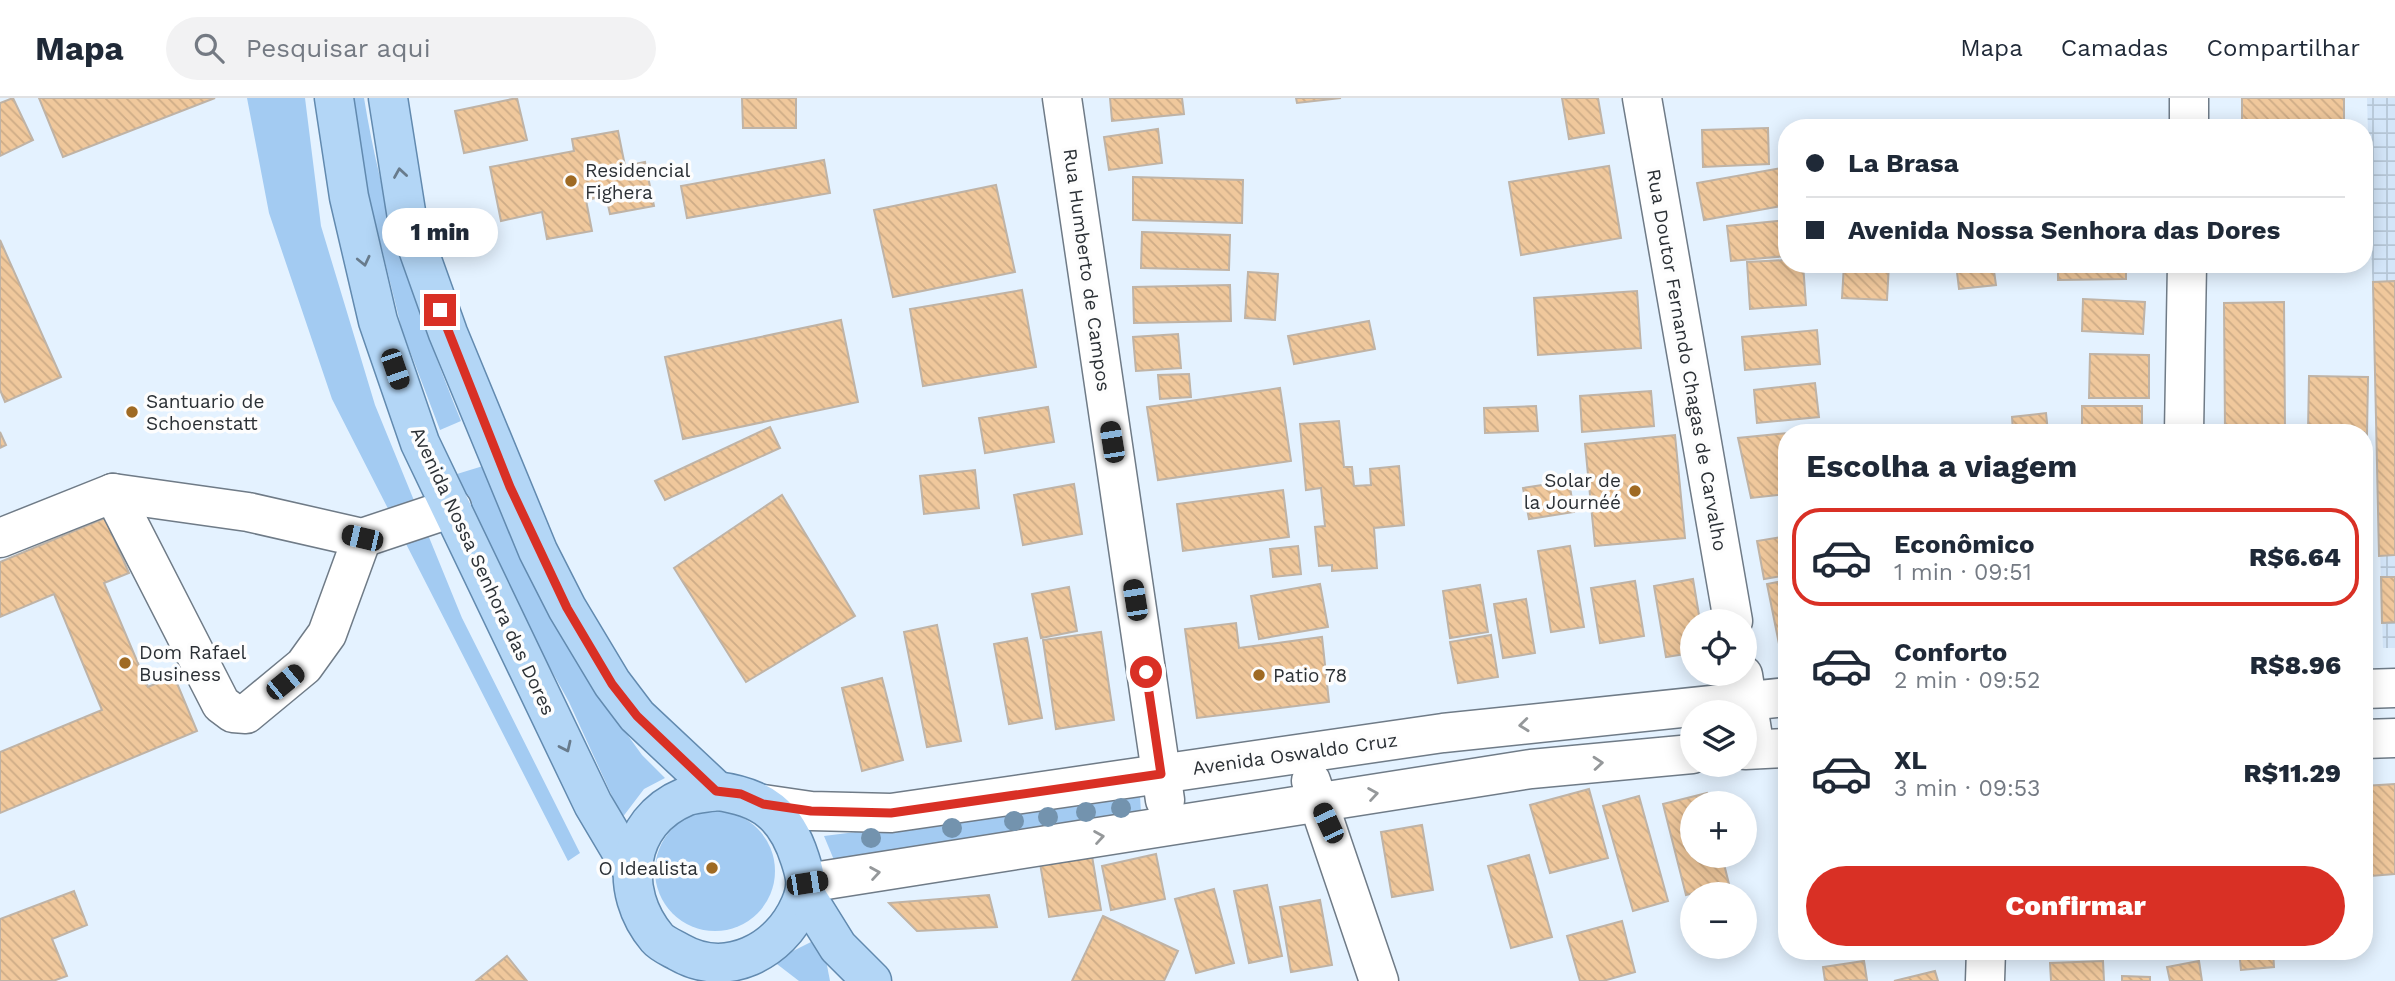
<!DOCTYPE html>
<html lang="pt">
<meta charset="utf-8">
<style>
body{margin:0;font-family:"Work Sans",sans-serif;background:#f2f2f3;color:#1f2937;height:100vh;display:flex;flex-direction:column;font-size:26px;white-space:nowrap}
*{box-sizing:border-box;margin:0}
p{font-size:23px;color:#747a83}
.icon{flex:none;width:38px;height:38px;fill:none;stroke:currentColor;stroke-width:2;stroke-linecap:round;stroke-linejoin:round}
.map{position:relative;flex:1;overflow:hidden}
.drawer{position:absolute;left:1778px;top:326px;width:595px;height:536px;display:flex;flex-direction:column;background:#fff;border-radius:28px;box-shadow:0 4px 18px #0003}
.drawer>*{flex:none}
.guide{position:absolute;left:1778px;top:21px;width:595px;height:154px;border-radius:28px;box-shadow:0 4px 18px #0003;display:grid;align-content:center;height:154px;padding:0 28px;background:#fff}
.fabs{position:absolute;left:1680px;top:511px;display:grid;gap:14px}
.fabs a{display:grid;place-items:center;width:77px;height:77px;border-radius:50%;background:#fff;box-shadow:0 4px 18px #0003;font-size:35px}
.end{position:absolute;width:32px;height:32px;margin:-16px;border:9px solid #d93025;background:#fff;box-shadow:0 0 0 4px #fff}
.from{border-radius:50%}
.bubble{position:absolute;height:49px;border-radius:24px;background:#fff;box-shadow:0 4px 18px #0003;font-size:23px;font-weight:800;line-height:49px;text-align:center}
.car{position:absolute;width:21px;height:42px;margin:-21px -10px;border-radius:9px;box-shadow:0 0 5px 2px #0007;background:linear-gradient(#222 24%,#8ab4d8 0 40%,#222 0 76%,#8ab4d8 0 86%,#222 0)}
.guide b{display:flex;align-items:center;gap:24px;height:66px;font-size:26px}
.guide b+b{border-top:2px solid #e0e1e3}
.guide i{width:18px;height:18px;background:#1f2937}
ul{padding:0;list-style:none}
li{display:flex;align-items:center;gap:21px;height:98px;margin:0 14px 10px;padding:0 14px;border:4px solid transparent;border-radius:28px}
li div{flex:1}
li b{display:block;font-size:26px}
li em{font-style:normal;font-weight:800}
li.current{border-color:#d93025}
li>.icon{width:63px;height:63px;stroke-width:1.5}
h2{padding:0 28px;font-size:32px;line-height:84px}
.cta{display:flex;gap:14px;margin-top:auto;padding:14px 28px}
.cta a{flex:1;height:80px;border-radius:42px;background:#d93025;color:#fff;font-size:28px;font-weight:800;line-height:80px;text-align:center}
header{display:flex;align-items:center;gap:42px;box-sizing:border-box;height:98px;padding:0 35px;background:#fff;border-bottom:2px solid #e0e1e3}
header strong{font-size:33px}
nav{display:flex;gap:38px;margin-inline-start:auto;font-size:24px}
.search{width:490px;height:63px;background:#f2f2f3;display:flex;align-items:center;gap:18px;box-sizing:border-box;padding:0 24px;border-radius:38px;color:#747a83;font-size:26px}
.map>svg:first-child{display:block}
.industrial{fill:url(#industrial-grid)}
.green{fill:#a3cbf2}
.building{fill:url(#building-back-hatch);stroke:#bfb3a6;stroke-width:2}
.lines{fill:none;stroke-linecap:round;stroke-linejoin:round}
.minor-casing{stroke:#6f7b87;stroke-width:41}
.major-casing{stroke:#628aaf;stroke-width:41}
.minor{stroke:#fff;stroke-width:38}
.major{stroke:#b3d6f6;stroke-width:38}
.tree{fill:#7393ae}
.oneway{stroke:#687b8c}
.oneway2{stroke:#95989a}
.route{stroke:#d93025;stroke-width:9}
.poi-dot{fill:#9f6a23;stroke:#fdfdfd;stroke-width:2.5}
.labels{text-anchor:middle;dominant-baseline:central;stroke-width:7;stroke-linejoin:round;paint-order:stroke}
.poi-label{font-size:19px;fill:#2b3035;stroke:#fdfdfd;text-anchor:start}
.street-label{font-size:19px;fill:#2b3035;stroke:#fdfdfd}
</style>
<header>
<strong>Mapa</strong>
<div class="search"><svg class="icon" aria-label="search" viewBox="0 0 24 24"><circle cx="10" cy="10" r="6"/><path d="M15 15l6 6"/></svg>Pesquisar aqui</div>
<nav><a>Mapa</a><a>Camadas</a><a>Compartilhar</a></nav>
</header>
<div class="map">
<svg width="2395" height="883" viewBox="0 0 2395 883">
<defs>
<pattern id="industrial-grid" width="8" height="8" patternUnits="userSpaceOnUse" patternTransform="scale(1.75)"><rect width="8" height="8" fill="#d4e6f9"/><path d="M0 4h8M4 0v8" fill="none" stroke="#b6c6d6"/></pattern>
<pattern id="building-back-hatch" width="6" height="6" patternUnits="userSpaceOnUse" patternTransform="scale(1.75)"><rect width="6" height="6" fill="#f0c89c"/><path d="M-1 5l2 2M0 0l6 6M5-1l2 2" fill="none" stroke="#ceac87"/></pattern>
</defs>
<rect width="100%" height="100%" fill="#e4f2ff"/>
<path class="industrial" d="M2367,0H2395V550H2383Z"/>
<g class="green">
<path d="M247,0H305L321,128L375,307L462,520L580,755L568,763L332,301L269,115Z"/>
<path d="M349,0H364C382,112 419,219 461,323L440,332L402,232L370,103Z"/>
<path d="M483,368L595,592L642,657L665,680L644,691L622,720L569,604L529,532L457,376Z"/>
<path d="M1140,698L1141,714L834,762L824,738Z"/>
<circle cx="715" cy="773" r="60"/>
<path d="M817,841L825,857L830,883H799L773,863Z"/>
</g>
<g class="building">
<path d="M13,0L33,42L0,58V5Z"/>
<path d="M39,0H215L63,59Z"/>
<path d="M517,0L527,42L464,55L455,13Z"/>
<path d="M742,0H796V30H743Z"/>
<path d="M1110,0H1182L1184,16L1112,23Z"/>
<path d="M1296,0H1341L1297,5Z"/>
<path d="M1562,0H1598L1604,35L1569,41Z"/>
<rect x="2242" y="0" width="102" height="27"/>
<path d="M1768,30L1769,66L1703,69L1702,32Z"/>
<path d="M1158,31L1162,65L1109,72L1104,39Z"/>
<path d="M618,33L625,68L645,64L654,108L610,116L606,98L586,102L592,133L547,141L542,114L501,123L490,69L574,53L572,41Z"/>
<path d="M824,62L830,95L687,120L681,88Z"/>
<path d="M1609,68L1621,140L1521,157L1509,84Z"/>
<path d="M1787,69V107L1704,122L1697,85Z"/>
<path d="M1133,79L1243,82L1242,125L1133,122Z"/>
<path d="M996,87L1015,174L893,199L874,112Z"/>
<path d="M1787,122V158L1731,163L1727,128Z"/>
<path d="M1142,134L1230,137L1229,172L1141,170Z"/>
<path d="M0,142L61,279L5,304L0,292Z"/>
<path d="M1787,162V166H1803L1806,207L1750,211L1747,164Z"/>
<path d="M1844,166H1889L1887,202L1842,200Z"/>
<path d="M1956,166H1993L1996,187L1959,191Z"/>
<path d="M2058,166H2126V181L2058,182Z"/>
<path d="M1248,174L1278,176L1275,222L1245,220Z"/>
<path d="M2395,183V457L2379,458L2373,184Z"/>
<path d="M1230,187L1231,223L1134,225L1133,189Z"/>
<path d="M1022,192L1036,269L923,288L910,211Z"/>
<path d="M1637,193L1641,250L1538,257L1534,200Z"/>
<path d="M2083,201L2145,204L2143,236L2082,233Z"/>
<path d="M2284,204L2285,334H2225L2224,205Z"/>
<path d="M841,222L858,304L683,341L665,259Z"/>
<path d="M1369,223L1375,251L1294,266L1288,238Z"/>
<path d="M1817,232L1820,266L1745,272L1742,239Z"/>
<path d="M1178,236L1181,270L1136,273L1133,239Z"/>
<path d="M2090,256L2149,257V300H2089Z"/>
<path d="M1189,276L1191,299L1160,301L1158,277Z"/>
<path d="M2309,278L2368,279L2367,337L2364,334H2308Z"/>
<path d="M1815,285L1819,319L1757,325L1754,292Z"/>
<path d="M1280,290L1291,363L1158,382L1147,309Z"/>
<path d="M1651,293L1654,328L1582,334L1580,298Z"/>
<path d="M1536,308L1538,333L1485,335L1484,310Z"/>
<rect x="2082" y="308" width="60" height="26"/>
<path d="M1048,309L1054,344L985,355L979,320Z"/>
<path d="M2046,315L2048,334H2013L2012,319Z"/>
<path d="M1339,323L1344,369H1352L1354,388L1371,387L1370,371L1399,368L1404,427L1374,430L1377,470L1332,473V467L1319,468L1315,429L1325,428L1321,390L1306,392L1300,326Z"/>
<path d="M770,329L780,350L665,402L655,383Z"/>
<path d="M0,334L6,347L0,350Z"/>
<path d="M1787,335V396L1751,400L1738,340Z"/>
<path d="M1675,337L1685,440L1595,448L1585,346Z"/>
<path d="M2371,360L2372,411H2364V361Z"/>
<path d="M975,372L979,410L924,416L920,378Z"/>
<path d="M1569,383L1574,414L1529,421L1523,390Z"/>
<path d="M1074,386L1082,436L1023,447L1014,397Z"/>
<path d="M1283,392L1289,439L1183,453L1177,406Z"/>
<path d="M782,397L855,518L746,584L674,470Z"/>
<path d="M105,420L129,475L104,485L148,589L174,578L197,633L0,715V654L102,612L54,496L0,519V464Z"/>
<path d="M1787,438V477L1764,481L1757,443Z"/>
<path d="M1298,448L1301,476L1273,479L1270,451Z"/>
<path d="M1570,448L1584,529L1551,534L1538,453Z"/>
<path d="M2381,479H2395V524L2382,525Z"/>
<path d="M1693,481L1700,523H1692V555L1666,559L1654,488Z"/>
<path d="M1787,482V545L1779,546L1767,486Z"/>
<path d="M1635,483L1644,538L1600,545L1591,490Z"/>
<path d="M1320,486L1328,529L1259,541L1251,498Z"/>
<path d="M1480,487L1488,534L1450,540L1443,493Z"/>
<path d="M1069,489L1077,533L1041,540L1032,496Z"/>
<path d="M1526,501L1535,555L1503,560L1494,506Z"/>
<path d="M1236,525L1239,550L1322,539L1329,604L1197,620L1185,531Z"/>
<path d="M937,527L961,643L927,649L904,534Z"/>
<path d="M1101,534L1114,622L1056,631L1043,542Z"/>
<path d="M1491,537L1498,579L1458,585L1450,544Z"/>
<path d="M1027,540L1042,620L1009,626L994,546Z"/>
<path d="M882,580L903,662L862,673L842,590Z"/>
<path d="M2395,686V776L2371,778L2364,688Z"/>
<path d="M1589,691L1608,760L1550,775L1530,707Z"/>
<path d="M1707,695L1710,705H1692V758H1722L1729,786L1686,797L1663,706Z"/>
<path d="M1639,698L1668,803L1633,813L1603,708Z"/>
<path d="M1422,727L1433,792L1392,799L1381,734Z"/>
<path d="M1156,756L1165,801L1111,812L1102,768Z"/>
<path d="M1529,757L1552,839L1511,850L1488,768Z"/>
<path d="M1092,758L1101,812L1049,819L1040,765Z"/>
<path d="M1267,787L1282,858L1249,865L1234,793Z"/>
<path d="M1214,791L1234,865L1196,875L1175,801Z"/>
<path d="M74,793L87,827L52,841L67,878L53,883H0V821Z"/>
<path d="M989,797L997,829L917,833L889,805Z"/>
<path d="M1320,802L1332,867L1291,874L1280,809Z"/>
<path d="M1103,818L1178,853L1164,883H1072Z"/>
<path d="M1622,823L1635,874L1603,883H1580L1567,838Z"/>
<path d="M2029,852H2061V857L2030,859Z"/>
<path d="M2120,852H2147L2146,860L2120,858Z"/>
<path d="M2239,852H2273L2274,869L2241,872Z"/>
<path d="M507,858L527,883H476Z"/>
<path d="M1864,863L1867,882L1825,883L1823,869Z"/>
<path d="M2103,863L2104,883H2051L2050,865Z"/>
<path d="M2199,863L2202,883H2170L2167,869Z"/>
<path d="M1935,873L1938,883H1894Z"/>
<path d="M2122,878L2150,879V883H2122Z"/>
</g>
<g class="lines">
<defs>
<g id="minor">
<path d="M1062,0L1165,702"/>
<path d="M1642,0L1733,523"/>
<path d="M2189,30V0"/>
<path d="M2184,334L2187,166"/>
<path d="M113,395L221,606L233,615L246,616L304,568L327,536L362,440"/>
<path d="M0,440L113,395L248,414L362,440L452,410"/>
<path d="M1743,577L1755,651"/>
<path d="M2364,591L2395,590"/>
<path d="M2364,641L2395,640"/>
<path d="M1745,652L1787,650"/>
<path d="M1311,683L1379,883"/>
<path d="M763,706L811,713L891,715L1443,635L1787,599"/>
<path d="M807,785L1531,671L1692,656"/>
<path d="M1985,883L1986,852"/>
</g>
<g id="major">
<path d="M334,0L349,99L378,223L420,345L593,706L631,770"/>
<path d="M388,0L407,120L448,235L538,453L567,510L612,585L637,618L717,693"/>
<path d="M717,693C763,699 786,717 800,761C806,779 808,789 800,807C780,854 726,881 679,854C672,850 662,846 657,840C618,794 625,724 685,699C694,695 707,695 717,693Z"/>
<path d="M805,796L838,849L872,883"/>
</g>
</defs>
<use href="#minor" class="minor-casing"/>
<use href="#major" class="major-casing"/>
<use href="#minor" class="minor"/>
<use href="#major" class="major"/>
</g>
<g class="tree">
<circle cx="1121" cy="710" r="10"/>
<circle cx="1086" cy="714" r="10"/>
<circle cx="1048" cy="719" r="10"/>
<circle cx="1014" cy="723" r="10"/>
<circle cx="952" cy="730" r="10"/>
<circle cx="871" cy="740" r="10"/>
</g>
<defs><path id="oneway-chevron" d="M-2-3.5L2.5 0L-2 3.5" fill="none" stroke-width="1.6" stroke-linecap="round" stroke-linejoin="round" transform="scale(1.75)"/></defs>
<g class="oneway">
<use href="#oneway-chevron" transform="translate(400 75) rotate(-99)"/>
<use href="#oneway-chevron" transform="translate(364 163) rotate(77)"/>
<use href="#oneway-chevron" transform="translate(566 649) rotate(65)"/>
</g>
<g class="oneway2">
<use href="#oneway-chevron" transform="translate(1524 627) rotate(174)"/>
<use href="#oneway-chevron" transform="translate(1598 665) rotate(-5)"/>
<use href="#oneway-chevron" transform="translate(1373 696) rotate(-9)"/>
<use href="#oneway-chevron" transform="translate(1099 739) rotate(-9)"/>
<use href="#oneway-chevron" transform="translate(875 775) rotate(-9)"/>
</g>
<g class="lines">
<path class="route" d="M440,212L510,389L567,510L612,586L637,618L716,693L741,696L763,706L811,713L891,715L1161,676L1146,574"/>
</g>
<g class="poi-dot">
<circle cx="571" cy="83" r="7"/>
<circle cx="132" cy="314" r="7"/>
<circle cx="1635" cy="393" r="7"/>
<circle cx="125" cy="565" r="7"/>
<circle cx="1259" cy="577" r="7"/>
<circle cx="712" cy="770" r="7"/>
</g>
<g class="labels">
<g class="poi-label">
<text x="585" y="72">Residencial<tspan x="585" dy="22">Fighera</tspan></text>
<text x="146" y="303">Santuario de<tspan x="146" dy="22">Schoenstatt</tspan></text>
<text x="1621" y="382" text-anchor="end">Solar de<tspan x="1621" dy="22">la Journéé</tspan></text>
<text x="139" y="554">Dom Rafael<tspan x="139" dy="22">Business</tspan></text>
<text x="1273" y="577">Patio 78</text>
<text x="698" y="770" text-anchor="end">O Idealista</text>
</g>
<g class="street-label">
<text transform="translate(1087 172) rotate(82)">Rua Humberto de Campos</text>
<text transform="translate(1687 262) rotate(80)">Rua Doutor Fernando Chagas de Carvalho</text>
<text transform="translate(483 473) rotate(65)">Avenida Nossa Senhora das Dores</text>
<text transform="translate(1295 656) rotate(-8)">Avenida Oswaldo Cruz</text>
</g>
</g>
</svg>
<div class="fabs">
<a><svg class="icon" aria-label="locate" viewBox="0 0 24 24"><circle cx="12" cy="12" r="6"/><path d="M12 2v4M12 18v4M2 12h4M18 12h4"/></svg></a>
<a><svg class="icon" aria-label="layers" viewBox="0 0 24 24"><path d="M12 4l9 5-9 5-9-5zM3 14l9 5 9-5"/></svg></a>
<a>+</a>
<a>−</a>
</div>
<i class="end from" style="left:1146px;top:574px"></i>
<i class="end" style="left:440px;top:212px"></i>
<div class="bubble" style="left:382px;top:110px;width:116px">1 min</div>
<i class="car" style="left:395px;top:271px;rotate:161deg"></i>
<i class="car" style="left:1112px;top:344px;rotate:351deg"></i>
<i class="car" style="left:362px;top:440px;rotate:283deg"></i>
<i class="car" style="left:1135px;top:502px;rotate:351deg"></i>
<i class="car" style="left:285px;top:584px;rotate:51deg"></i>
<i class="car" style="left:1328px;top:725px;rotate:335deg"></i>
<i class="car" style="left:807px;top:785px;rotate:81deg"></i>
<div class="guide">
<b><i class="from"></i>La Brasa</b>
<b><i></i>Avenida Nossa Senhora das Dores</b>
</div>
<section class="drawer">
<h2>Escolha a viagem</h2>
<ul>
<li class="current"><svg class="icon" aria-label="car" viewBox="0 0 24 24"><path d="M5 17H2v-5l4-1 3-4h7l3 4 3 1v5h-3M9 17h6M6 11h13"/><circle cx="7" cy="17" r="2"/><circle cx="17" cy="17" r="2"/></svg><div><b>Econômico</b><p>1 min · 09:51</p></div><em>R$6.64</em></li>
<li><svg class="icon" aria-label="car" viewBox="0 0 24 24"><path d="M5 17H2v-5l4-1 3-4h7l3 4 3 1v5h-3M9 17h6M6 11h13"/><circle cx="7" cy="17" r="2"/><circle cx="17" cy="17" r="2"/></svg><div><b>Conforto</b><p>2 min · 09:52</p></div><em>R$8.96</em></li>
<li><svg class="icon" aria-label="car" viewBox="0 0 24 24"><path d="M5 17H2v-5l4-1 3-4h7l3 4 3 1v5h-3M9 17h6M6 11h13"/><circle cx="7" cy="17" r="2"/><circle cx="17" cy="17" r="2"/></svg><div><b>XL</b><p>3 min · 09:53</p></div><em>R$11.29</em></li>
</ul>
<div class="cta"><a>Confirmar</a></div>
</section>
</div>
